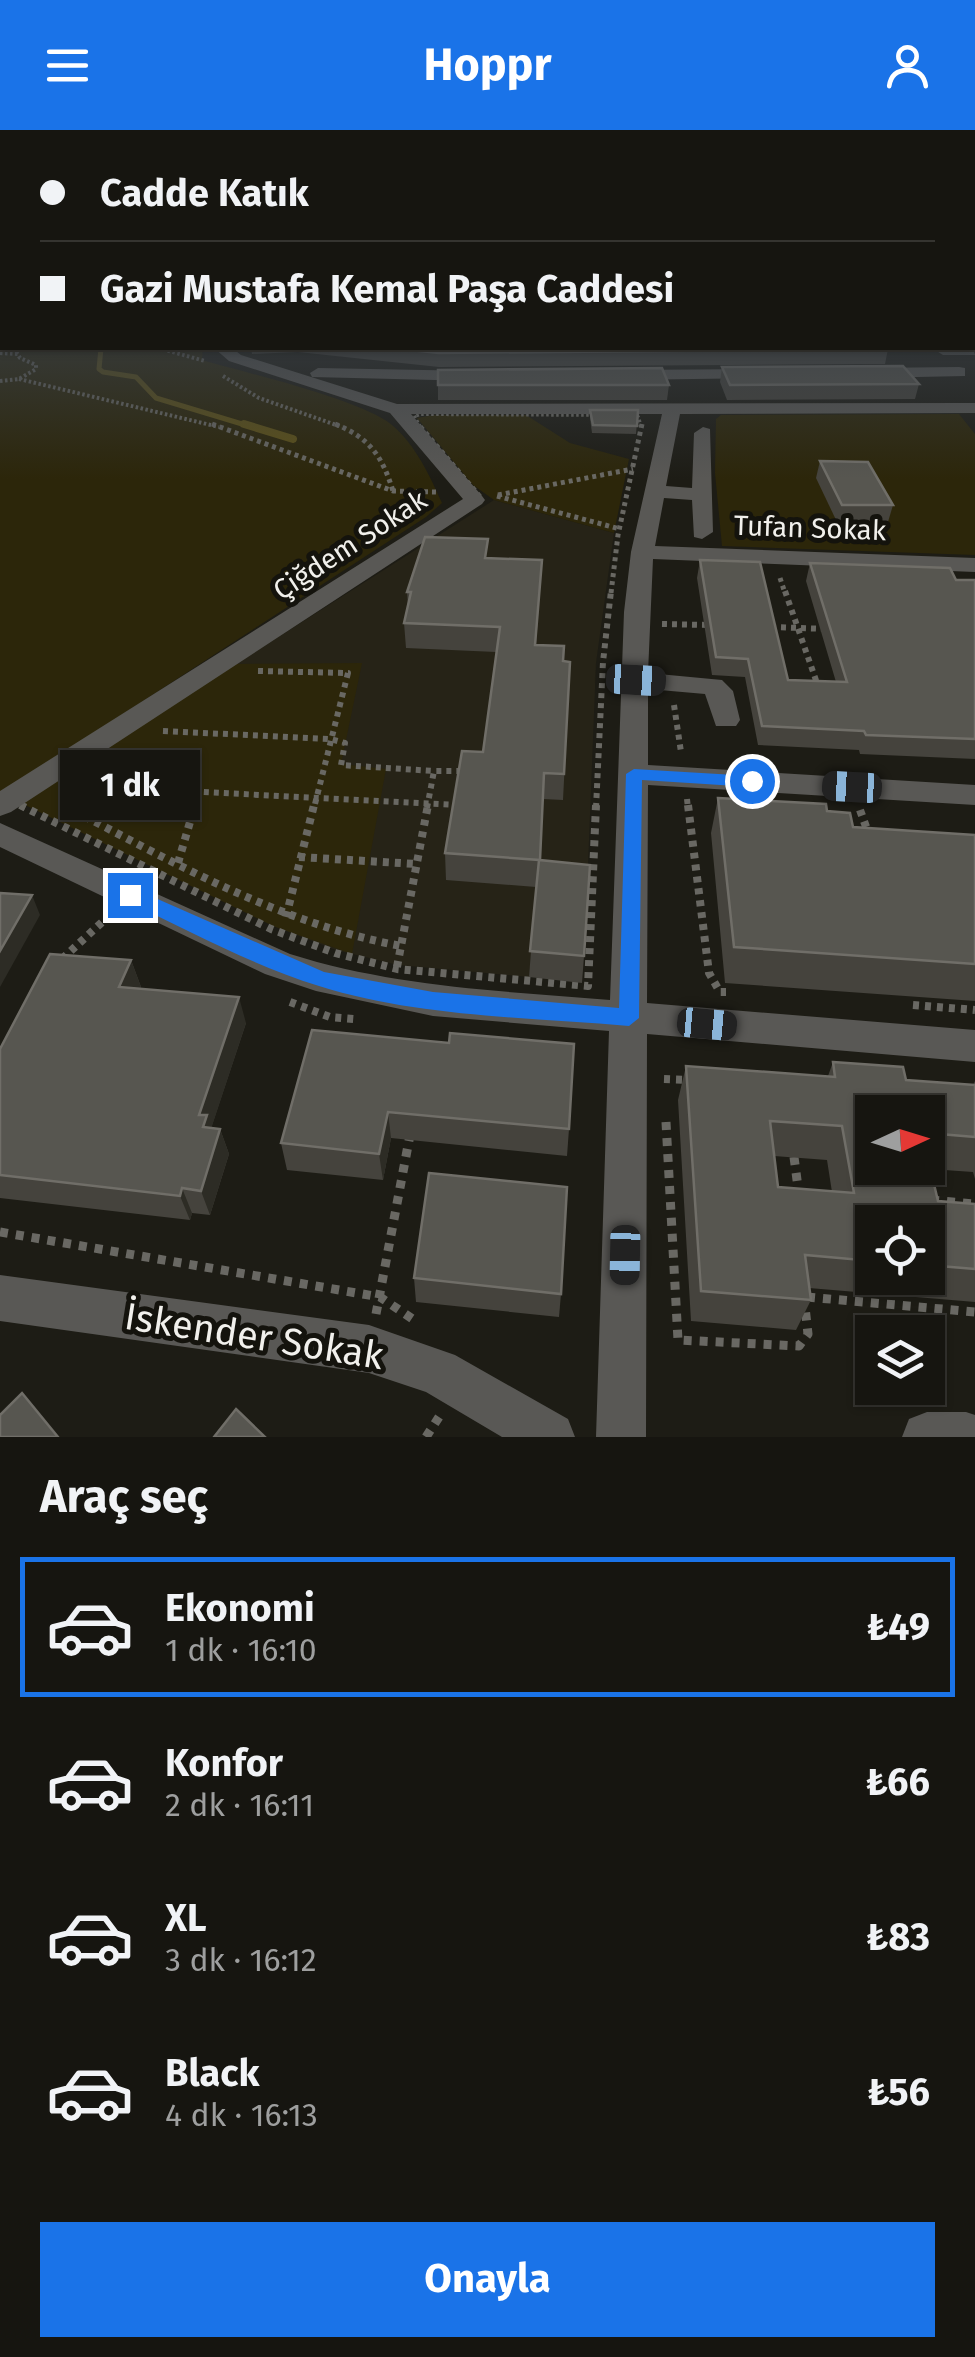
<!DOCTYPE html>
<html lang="tr">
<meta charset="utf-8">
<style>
body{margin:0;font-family:"Fira Sans",sans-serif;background:#23221e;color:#f1f3f6;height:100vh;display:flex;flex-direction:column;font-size:38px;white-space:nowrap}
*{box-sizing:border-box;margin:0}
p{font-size:32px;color:#9e9f9f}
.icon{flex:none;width:55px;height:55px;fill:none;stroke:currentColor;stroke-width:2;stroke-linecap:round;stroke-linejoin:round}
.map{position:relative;height:1307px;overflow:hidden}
.details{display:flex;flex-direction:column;background:#161510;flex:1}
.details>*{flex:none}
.guide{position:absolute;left:0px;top:0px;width:975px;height:220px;box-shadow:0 2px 8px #0004,0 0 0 2px #353430;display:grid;align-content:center;height:220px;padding:0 40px;background:#161510}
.needle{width:65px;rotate:86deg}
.buttons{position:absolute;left:855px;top:965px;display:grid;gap:20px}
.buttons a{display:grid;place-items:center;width:90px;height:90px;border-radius:0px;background:#161510;box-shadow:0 2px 8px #0004,0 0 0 2px #353430;font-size:50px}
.end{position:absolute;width:45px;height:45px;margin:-22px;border:12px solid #1a73e8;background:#fff;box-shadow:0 0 0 5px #fff}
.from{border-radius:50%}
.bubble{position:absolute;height:70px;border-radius:0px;background:#161510;box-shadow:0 2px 8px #0004,0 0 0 2px #353430;font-size:32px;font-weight:700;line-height:70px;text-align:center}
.car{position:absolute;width:30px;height:60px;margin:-30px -15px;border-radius:12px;box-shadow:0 0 8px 2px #0007;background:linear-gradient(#222 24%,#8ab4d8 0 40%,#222 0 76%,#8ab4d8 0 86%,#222 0)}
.guide b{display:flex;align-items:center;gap:35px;height:95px;font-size:38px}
.guide b+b{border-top:2px solid #353430}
.guide i{width:25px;height:25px;background:#f1f3f6}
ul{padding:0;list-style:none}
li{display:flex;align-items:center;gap:30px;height:140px;margin:0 20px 15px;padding:0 20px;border:5px solid transparent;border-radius:0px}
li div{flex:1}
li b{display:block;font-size:38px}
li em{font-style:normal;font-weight:700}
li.on{border-color:#1a73e8}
li>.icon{width:90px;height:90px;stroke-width:1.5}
h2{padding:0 40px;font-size:45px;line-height:120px}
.action{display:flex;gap:20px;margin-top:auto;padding:20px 40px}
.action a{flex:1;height:115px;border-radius:0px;background:#1a73e8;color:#fff;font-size:40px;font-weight:700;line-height:115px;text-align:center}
header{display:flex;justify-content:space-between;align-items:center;height:130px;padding:0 40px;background:#1a73e8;color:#fff;font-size:45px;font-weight:700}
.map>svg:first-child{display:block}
.built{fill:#262317}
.green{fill:#2c260a}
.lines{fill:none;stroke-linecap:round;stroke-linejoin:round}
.stream-far1{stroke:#5c5018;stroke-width:5}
.stream{stroke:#5c5018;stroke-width:8}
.path-far4{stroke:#696863;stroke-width:4;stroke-dasharray:2.5 2.5;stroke-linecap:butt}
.path-far3{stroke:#696863;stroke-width:5;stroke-dasharray:4 4;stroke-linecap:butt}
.path-far2{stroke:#696863;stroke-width:6;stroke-dasharray:5 5;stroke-linecap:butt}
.path-far1{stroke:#696863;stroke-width:8;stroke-dasharray:6 6;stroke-linecap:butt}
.path{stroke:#696863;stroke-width:9;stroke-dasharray:8 8;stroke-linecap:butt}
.minor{fill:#595855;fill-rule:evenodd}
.wall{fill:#45433d;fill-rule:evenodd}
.shaded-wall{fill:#2d2c25}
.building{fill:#575650;stroke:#706e68;stroke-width:2.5;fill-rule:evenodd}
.route{fill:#1a73e8}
.labels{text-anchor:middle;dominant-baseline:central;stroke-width:10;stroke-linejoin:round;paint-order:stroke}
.far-street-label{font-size:28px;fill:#f1f0ec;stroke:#14130d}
.near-street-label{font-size:38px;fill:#f1f0ec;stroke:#14130d}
</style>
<header><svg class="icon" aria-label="menu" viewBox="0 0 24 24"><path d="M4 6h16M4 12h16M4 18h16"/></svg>Hoppr<svg class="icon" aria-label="person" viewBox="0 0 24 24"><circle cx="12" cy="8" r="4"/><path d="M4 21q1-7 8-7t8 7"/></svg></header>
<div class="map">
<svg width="975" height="1307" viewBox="0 0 975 1307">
<rect width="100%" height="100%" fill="#1d1c15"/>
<path class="built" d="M494,370L614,403L596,533L587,761L534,796L529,847L398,835L336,820L273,796L236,534Z"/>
<g class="green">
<path d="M0,166L2,218H203L202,230C244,242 362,270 392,295C415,314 430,346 442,373L426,387L0,664Z"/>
<path d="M959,284L975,304V425L722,416L715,343L716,289L721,285Z"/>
<path d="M434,285H526L570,313L629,329L614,403L494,370L473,355L417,288Z"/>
<path d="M362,533L341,634L386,639L352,824L273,796L21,673L236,534Z"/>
</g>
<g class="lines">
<path class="stream-far1" d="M101,218L99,239L103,242L136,247L156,268L252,297"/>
<path class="stream" d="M244,294L293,309"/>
<g class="path-far4">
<path d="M158,218L205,231"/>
<path d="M0,223L18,224"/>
<path d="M223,246L259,268L342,297"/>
<path d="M19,249L219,297"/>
<path d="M0,251L19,249L36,239V235L20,228L14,218"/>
<path d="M420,297L414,286L421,284L627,285L638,287L641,297"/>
</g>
<g class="path-far3">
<path d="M212,294L393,361L437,362"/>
<path d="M335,294C370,308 382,326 393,361"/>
<path d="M498,365L633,339"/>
<path d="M497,366L620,399"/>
<path d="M780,448L785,463"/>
<path d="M337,463L482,369L418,294"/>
<path d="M611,463L618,405L642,294"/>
</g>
<g class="path-far2">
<path d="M785,461L819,559"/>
<path d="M662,494L709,495"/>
<path d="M771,497L829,499"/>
<path d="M258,541L348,543L314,678"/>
<path d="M674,575L681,622"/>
<path d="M163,601L330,609L345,613L341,635L434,641"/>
<path d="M84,656L458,675"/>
<path d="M687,669L688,678"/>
<path d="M64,670L59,673L68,678"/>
<path d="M25,678L15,673L341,461"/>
<path d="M194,678L199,662"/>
<path d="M427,678L434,641H467"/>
<path d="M596,678L603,532L611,461"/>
</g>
<g class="path-far1">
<path d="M20,675L271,799L335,823L397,839L588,856L596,675"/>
<path d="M63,675C173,732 278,793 401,816"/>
<path d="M688,675L709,843L720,862H726"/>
<path d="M860,680L869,705"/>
<path d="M299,727L416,734"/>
<path d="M178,733L195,675"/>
<path d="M286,787L314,675"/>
<path d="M62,829L112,783"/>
<path d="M397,837L428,675"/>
<path d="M290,872L330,887L354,889"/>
<path d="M913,875L975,880"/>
<path d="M664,949L690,950"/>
</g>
<g class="path">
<path d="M666,992L678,1210L799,1216L808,1204L805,1177"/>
<path d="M794,1027L799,1065"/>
<path d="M931,1070L975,1074"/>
<path d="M0,1102L380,1167L417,1192"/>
<path d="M807,1167L975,1182"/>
<path d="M376,1184L410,1005"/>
<path d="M426,1307L439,1287"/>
</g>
<g class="minor">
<path d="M972,215L975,225H943L935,220Z"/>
<path d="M214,218H232L241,225L397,274L975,273V283L680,284L666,356L692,358L694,303L703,297L710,299L713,402L702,409L694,407L692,370L664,368L655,416L975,428V442L653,429L648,543L722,550L733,561L740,590L736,596H716L705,564L648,559V635L975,655V675L648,655L647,873L975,900V932L647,904L646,1307H596L609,901L433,886L316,861L265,844L0,717V693L290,824C394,857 503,861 610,870L624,482L631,422L662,284H411L482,366L485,370L482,374L11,682L0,686V661L463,369L390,283L229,231Z"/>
<path d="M959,237L965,238V246L868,248L860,243L868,238Z"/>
<path d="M318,238L477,241L485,246L477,251L312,247L310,243Z"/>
<path d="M762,239L770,244L768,248L623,250L615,245L623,240Z"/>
<path d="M0,1145L369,1195L455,1225L568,1289L575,1307H502L426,1262L369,1243L0,1191Z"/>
<path d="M927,1282H966L975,1285V1307H902L909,1289Z"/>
</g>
</g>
<g class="wall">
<path d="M972,166H975V214L972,213Z"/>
<path d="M251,218H887L888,219L885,234L439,237L298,222L252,224Z"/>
<path d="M722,237L919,254L915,269L727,270L720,252Z"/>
<path d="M438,240L669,255L667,270H438Z"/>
<path d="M590,280H638L636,304L592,303L590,288Z"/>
<path d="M820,331L893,375L888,392H837L816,348Z"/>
<path d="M488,428L542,430L536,515L564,531L570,532L563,670L543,669L540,730L584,826L582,853L529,847L536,757L446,750L445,723L483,622L496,522L406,518L404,493L408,476L407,462Z"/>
<path d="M700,430L788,550L836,552L806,451L810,433L956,450H975V629L860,624L859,620L758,615L745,547L712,545L697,448Z"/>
<path d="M718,668L827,681L853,697L975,705V871L725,853L711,703Z"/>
<path d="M131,830L141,857L140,859L246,893L211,998L220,999L229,1024L210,1085L192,1083L190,1090L0,1068V919Z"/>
<path d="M312,900L569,999L567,1026L391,1008L383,1050L287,1040L281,1013Z"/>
<path d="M833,932L906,950L973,955L975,951V1049L973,1042L930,1039L938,1071L975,1074V1172L809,1158L811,1170L796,1200L691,1191L678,970L686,936L828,946ZM872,982H928V1038ZM774,1026L827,1030L832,1062L778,1057ZM872,1092H928V1148H872Z"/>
<path d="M414,1148L561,1164L559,1187L416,1172Z"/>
</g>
<g class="shaded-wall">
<path d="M32,765L40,785L0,857V821Z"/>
<path d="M131,830L141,857L130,883L119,857Z"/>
<path d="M239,867L246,893L211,999V1022L199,985Z"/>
<path d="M388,982L391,1008L383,1050L379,1024Z"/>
<path d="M220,999L229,1024L210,1085L201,1061Z"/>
<path d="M182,1058L192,1083L190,1090L180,1066Z"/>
</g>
<g class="building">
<rect x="972" y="166" width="3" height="32"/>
<path d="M391,218H887L888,219L439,223Z"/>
<path d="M903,236L919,254L730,255L722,237Z"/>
<path d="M662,238L669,255H438V240Z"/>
<path d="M590,280H638L637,296L593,295Z"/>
<path d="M820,331L868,332L893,375H842Z"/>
<path d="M425,407L488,409L485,428L542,430L535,515L564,516L563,531L570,532L564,644L544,643L540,730L590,735L584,826L530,821L539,730L445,723L462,621L483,622L500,497L404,493L411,462H407Z"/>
<path d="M700,430L760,432L788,550L847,552L810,433L950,438L956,450H975V609L866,605L864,601L762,596L748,529L716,527Z"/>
<path d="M718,668L826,674L827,681L850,683L853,697L975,705V834L734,817Z"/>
<path d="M0,763L32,765L0,821Z"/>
<path d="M50,824L131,830L119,857L239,867L199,985H207L203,997L220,999L201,1061L182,1058L180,1066L0,1045V919Z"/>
<path d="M312,900L449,913L450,903L574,914L569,999L388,982L379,1024L281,1013Z"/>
<path d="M833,932L903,937L906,950L975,955V1007L928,1003V982H872V1038H928V1029L938,1071L975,1074V1139L928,1135V1092H872V1131L805,1125L811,1170L701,1161L686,936L835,947ZM770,991L842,996L854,1063L778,1057Z"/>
<path d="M429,1043L567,1057L561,1164L414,1148Z"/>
<path d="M22,1263L58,1307H0V1285Z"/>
<path d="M236,1279L265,1307H214Z"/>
</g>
<linearGradient id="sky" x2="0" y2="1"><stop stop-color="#100f0c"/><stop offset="0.48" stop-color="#3a4046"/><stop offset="1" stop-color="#3a4046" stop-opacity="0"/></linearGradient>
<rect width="975" height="349" fill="url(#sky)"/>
<path class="route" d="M634,639L752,646L760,651L752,657L642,650L639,888L629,896C527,887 417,887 319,856C251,835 188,800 124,770L121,765L124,760H137L324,842L433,862L619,878L626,644Z"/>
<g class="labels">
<g class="far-street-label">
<text transform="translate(810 398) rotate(2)">Tufan Sokak</text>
<text transform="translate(350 415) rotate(-33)">Çiğdem Sokak</text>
</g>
<g class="near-street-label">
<text transform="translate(254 1206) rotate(9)">İskender Sokak</text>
</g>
</g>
</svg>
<div class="buttons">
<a><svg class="needle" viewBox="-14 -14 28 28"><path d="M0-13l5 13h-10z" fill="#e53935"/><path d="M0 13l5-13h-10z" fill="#9e9f9f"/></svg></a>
<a><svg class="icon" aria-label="locate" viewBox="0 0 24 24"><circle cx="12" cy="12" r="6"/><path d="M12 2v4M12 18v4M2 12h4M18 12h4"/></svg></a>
<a><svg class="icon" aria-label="layers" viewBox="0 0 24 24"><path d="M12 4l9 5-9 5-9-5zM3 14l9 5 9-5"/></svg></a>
</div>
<i class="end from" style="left:752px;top:651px"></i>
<i class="end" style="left:130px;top:765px"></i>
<div class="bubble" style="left:60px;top:620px;width:140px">1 dk</div>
<i class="car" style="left:636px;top:550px;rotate:93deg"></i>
<i class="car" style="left:852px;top:657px;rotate:273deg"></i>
<i class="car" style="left:707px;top:894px;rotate:95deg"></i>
<i class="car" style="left:625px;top:1125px;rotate:181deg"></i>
<div class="guide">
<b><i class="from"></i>Cadde Katık</b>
<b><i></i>Gazi Mustafa Kemal Paşa Caddesi</b>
</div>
</div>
<section class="details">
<h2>Araç seç</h2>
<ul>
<li class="on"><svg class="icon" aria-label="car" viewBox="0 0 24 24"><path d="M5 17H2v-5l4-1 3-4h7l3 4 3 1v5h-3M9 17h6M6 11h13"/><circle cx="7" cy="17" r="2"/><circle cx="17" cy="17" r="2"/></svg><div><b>Ekonomi</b><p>1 dk · 16:10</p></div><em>₺49</em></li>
<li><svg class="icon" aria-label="car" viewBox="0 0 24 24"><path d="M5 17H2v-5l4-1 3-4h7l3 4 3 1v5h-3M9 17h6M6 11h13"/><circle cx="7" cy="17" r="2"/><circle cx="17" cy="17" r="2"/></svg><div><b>Konfor</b><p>2 dk · 16:11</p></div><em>₺66</em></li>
<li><svg class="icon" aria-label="car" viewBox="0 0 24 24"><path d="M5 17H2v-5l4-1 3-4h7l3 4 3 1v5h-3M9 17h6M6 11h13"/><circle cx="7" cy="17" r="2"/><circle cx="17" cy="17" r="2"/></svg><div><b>XL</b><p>3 dk · 16:12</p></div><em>₺83</em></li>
<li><svg class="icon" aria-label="car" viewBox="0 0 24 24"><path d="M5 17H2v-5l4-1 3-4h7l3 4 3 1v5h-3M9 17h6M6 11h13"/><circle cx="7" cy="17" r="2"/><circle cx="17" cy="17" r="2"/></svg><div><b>Black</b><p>4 dk · 16:13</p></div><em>₺56</em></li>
</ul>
<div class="action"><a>Onayla</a></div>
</section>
